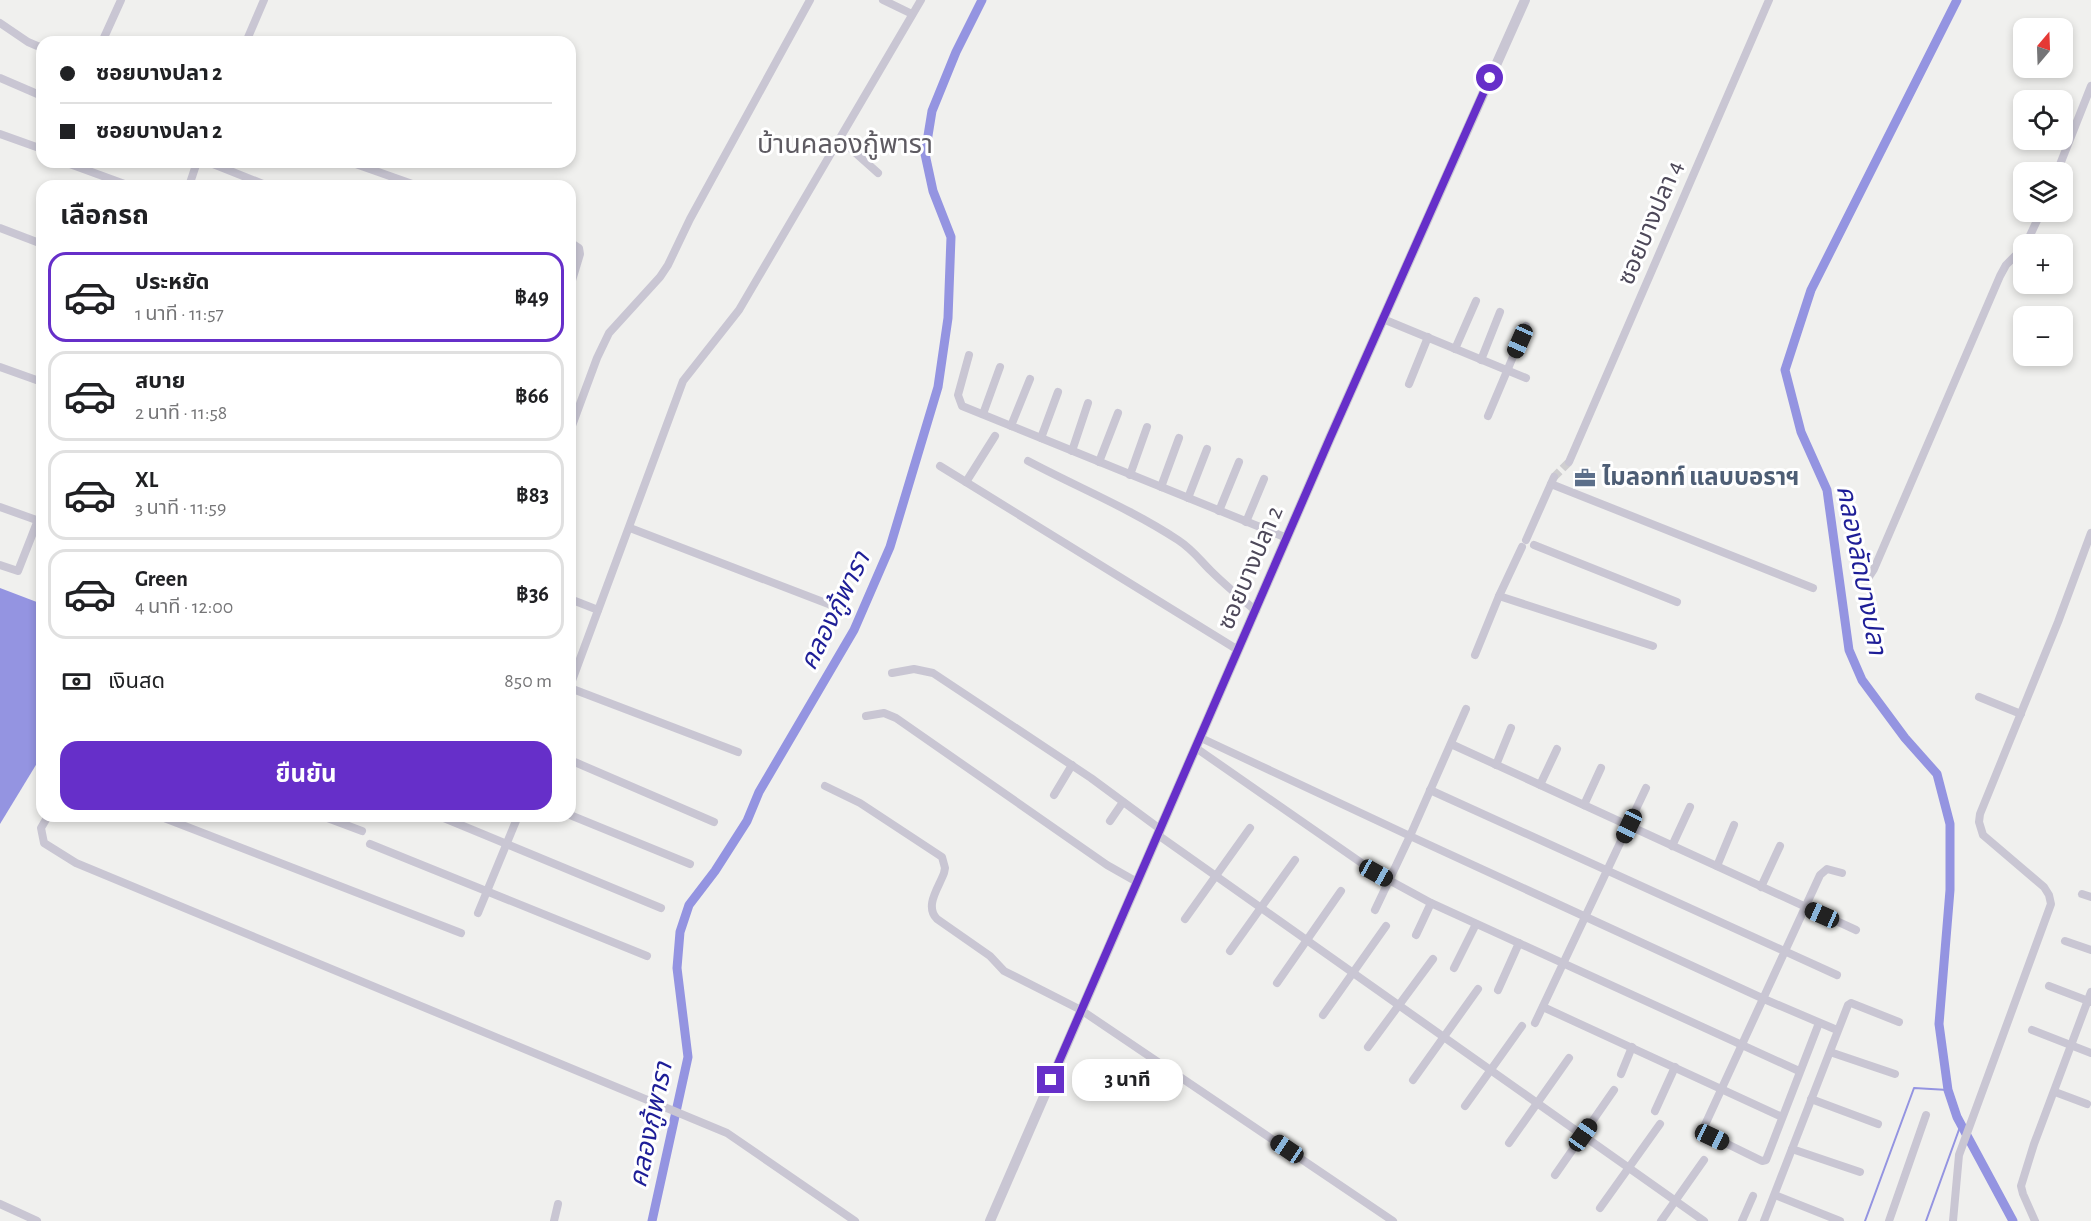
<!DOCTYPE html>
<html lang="th">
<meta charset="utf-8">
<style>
body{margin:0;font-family:"Alegreya Sans","Noto Sans Thai",sans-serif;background:#f6f6f6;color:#202124;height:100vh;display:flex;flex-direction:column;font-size:22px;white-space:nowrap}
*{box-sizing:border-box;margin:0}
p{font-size:20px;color:#757577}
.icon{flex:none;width:33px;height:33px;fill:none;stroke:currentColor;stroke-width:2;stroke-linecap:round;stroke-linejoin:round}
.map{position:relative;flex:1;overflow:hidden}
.drawer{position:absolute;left:36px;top:180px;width:540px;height:642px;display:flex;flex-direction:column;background:#fff;border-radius:18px;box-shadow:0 3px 9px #0003}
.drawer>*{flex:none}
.top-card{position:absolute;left:36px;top:36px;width:540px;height:132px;border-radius:18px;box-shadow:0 3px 9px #0003;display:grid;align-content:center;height:132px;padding:0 24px;background:#fff}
.needle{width:39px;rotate:19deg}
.buttons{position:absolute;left:2013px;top:18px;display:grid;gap:12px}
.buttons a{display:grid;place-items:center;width:60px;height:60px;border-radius:12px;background:#fff;box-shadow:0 3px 9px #0003;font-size:30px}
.end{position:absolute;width:27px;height:27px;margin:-14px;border:8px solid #662fc9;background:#fff;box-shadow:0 0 0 3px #fff}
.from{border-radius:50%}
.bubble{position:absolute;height:42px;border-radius:18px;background:#fff;box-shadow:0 3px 9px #0003;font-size:20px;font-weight:700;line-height:42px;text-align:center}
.car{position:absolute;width:18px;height:36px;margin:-18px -9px;border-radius:8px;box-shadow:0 0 4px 2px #0007;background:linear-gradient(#222 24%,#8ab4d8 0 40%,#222 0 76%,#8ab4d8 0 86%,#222 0)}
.top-card b{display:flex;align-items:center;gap:21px;height:57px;font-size:22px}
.top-card b+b{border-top:2px solid #e0e0e0}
.top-card i{width:15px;height:15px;background:#202124}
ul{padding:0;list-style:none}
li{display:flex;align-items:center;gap:18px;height:90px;margin:0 12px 9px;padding:0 12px;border:3px solid #e0e0e0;border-radius:18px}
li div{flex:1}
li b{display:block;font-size:22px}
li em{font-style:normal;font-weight:700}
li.active{border-color:#662fc9}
li>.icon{width:54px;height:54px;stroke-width:1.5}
h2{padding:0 24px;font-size:27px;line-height:72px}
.pay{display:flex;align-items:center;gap:15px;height:66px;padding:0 24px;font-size:22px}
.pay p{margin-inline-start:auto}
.action{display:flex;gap:12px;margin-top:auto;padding:12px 24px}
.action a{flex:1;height:69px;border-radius:18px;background:#662fc9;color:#fff;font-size:24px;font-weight:700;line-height:69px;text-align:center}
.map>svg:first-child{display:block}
.water{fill:#9494e1}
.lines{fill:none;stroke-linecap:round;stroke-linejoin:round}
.stream{stroke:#9494e1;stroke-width:2}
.canal{stroke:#9494e1;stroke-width:9}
.minor-tunnel{stroke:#cfced0;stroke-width:8;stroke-dasharray:8 4;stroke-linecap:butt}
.minor{stroke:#c9c6d3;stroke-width:8}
.tertiary{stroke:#c9c6d3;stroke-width:10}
.route{stroke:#662fc9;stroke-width:8}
.labels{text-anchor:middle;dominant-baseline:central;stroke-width:6;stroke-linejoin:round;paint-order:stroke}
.street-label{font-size:24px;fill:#4d4859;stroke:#fff}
.service-label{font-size:24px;font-weight:bold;fill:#4e5e75;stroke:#fff;text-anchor:start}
.water-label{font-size:26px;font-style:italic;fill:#1e1e97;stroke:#fff}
.quarter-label{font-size:27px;fill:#5e5b62;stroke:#fff}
</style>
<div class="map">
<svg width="2091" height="1221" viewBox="0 0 2091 1221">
<rect width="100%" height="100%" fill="#f0f0ee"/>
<path class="water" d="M0,588L42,604V755L0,824Z"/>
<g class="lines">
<g class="stream">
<path d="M1865,1221L1914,1088L1948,1090"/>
<path d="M1926,1221L1961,1124"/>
</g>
<g class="canal">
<path d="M1957,0L1811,290L1785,370L1801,432L1827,490L1849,650L1862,680L1905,738L1937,774L1950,824V890L1939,1024L1948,1090L1957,1117L2013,1221"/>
<path d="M652,1221L688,1057L677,968L680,932L689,905L715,871L747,821L759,792L854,630L890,547L938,387L948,318L951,237L933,191L925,154L932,111L956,52L982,0"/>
</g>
<path class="minor-tunnel" d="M1554,477L1569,462"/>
<g class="minor">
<path d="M883,0L912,14"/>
<path d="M0,23L28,42L42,48"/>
<path d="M102,42L121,0"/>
<path d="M246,42L264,0"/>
<path d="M0,78L42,96"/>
<path d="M0,134L42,149"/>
<path d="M840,139L878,173"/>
<path d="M208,162L268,186"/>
<path d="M350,162L418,186"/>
<path d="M67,163L130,186"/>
<path d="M2057,172L2091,86"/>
<path d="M189,186L197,162"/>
<path d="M0,228L42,244"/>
<path d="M570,242L579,248L580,254L570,287"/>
<path d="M2026,244L2041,212"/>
<path d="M1383,319L1526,378"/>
<path d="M1455,349L1476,301"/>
<path d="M969,355L958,395L962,406L1287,538"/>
<path d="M1481,360L1500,312"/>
<path d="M0,367L42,382"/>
<path d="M1409,384L1428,337"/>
<path d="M983,414L1000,367"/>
<path d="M1488,416L1526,326"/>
<path d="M1011,426L1030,379"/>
<path d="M570,431L597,358L609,333L660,277L668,265L690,219L810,0"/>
<path d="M1041,438L1058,392"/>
<path d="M1072,451L1088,403"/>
<path d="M1028,461C1077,487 1131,509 1178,540C1192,549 1200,560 1211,571C1225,585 1241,598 1256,611"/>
<path d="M1099,462L1118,413"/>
<path d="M1569,462L1769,0"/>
<path d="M940,466L1238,650"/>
<path d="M1130,475L1147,427"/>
<path d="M966,482L995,436"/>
<path d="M1551,484L1813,588"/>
<path d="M1161,487L1179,438"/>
<path d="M1188,498L1207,449"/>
<path d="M0,507L42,522"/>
<path d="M1219,511L1239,462"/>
<path d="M1246,522L1264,479"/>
<path d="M630,528L844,610"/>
<path d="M1526,540L1554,477"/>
<path d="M1534,545L1677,602"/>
<path d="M0,565L18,571L38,520"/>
<path d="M1863,586L1874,569L2000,276L2006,265L2024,247"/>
<path d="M1499,596L1653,646"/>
<path d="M570,599L598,610"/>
<path d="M1475,655L1499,596L1522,547"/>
<path d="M892,673L914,669L933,673L1091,778L1160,829"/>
<path d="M570,686L683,381L739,310L921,0"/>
<path d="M570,688L738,752"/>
<path d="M1979,697L2021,714"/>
<path d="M866,716L884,713L896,718L1107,865L1137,882"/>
<path d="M1201,738L1410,836L1764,999L1837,1030"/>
<path d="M1451,744L1856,930"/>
<path d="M1196,748L1376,873L1431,903L1799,1071"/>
<path d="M570,760L714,822"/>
<path d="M1496,765L1511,728"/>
<path d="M1540,785L1557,749"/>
<path d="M825,786L860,803L942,857L945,868L944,873C939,887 924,906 937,919L990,956L1004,971L1081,1010L1393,1221"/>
<path d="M1430,790L1837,975"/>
<path d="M1054,795L1072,765"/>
<path d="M1584,805L1601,768"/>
<path d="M570,815L690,864"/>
<path d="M48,816L41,828L44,843L76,863L727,1133L855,1221"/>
<path d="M159,816L461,933"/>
<path d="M322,816L362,831"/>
<path d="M439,816L661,908"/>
<path d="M1110,821L1123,802"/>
<path d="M1158,835L1704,1221"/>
<path d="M370,844L647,956"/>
<path d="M1672,846L1690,807"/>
<path d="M1717,866L1734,825"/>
<path d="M1761,887L1780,846"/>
<path d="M2082,894L2091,897"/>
<path d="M1375,910L1410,836L1466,709"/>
<path d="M478,913L518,816"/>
<path d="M1185,919L1250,828"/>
<path d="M1416,935L1431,903"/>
<path d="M2065,941L2091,950"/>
<path d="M1230,951L1295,860"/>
<path d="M1454,968L1476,924"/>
<path d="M1277,983L1341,891"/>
<path d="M2049,986L2091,1002"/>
<path d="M1498,990L1519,943"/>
<path d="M1543,1007L1782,1117"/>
<path d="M1323,1015L1386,926"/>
<path d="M1535,1023L1646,788"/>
<path d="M1819,1023L1766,1160L1762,1161L1707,1134L1704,1127L1820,875L1827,869L1842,873"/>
<path d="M2032,1030L2091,1053"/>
<path d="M1368,1047L1433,959"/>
<path d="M1830,1052L1895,1074"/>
<path d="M1621,1074L1632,1047"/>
<path d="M1413,1080L1478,989"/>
<path d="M2055,1092L2087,1104"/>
<path d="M1811,1099L1878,1124"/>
<path d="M1465,1106L1522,1026"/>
<path d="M1655,1111L1675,1067"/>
<path d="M1509,1143L1569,1058"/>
<path d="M1792,1149L1860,1172"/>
<path d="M1555,1175L1614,1090"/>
<path d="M1775,1195L1840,1221"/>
<path d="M0,1204L37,1221"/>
<path d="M1600,1208L1660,1124"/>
<path d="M554,1221L558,1204"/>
<path d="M1661,1221L1704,1160"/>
<path d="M1742,1221L1753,1196"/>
<path d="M1764,1221L1848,1005L1851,1003L1899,1022"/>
<path d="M1889,1221L1926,1115"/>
<path d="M1953,1221L1959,1155L2051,904L2049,895L2044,887L1983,835L1979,822L1980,814L2058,622L2091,533"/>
<path d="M2035,1221L2023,1194L2021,1186L2034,1144L2091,992"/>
</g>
<path class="tertiary" d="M990,1221L1330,438L1525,0"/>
</g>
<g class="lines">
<path class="route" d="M1051,1080L1330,438L1490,78"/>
</g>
<defs>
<symbol id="office-bare" viewBox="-9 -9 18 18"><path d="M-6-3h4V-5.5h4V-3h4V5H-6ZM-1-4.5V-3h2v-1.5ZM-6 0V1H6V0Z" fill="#5c6f8a" stroke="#fff" stroke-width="2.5" paint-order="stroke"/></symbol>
</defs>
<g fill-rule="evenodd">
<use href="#office-bare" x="1570" y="463" width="30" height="30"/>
</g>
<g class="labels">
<g class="street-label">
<text transform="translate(1651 223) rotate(-67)">ซอยบางปลา 4</text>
<text transform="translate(1251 568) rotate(-67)">ซอยบางปลา 2</text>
</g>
<g class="service-label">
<text x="1602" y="478">ไมลอทท์ แลบบอราฯ</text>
</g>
<g class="water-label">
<text transform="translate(1861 570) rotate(79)">คลองลัดบางปลา</text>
<text transform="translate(835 611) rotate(-64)">คลองกู้พารา</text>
<text transform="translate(651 1125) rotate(-78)">คลองกู้พารา</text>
</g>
<g class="quarter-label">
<text x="845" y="144">บ้านคลองกู้พารา</text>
</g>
</g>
</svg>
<div class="buttons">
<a><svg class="needle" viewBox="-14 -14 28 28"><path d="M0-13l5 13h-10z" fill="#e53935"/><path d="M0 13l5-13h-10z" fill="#757577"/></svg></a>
<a><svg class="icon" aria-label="locate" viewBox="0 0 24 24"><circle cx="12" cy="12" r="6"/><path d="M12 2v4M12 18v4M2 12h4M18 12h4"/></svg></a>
<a><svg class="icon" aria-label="layers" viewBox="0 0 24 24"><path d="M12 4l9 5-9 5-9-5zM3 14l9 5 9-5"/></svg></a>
<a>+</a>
<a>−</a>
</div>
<i class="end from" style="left:1490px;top:78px"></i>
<i class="end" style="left:1051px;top:1080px"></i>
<div class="bubble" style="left:1072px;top:1059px;width:111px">3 นาที</div>
<i class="car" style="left:1520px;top:341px;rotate:204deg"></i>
<i class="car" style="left:1629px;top:826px;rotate:205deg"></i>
<i class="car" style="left:1376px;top:873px;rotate:119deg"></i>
<i class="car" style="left:1822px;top:915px;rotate:294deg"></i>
<i class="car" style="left:1583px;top:1135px;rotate:35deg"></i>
<i class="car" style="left:1712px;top:1137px;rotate:115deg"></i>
<i class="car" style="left:1287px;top:1149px;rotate:304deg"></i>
<div class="top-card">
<b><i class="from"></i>ซอยบางปลา 2</b>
<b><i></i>ซอยบางปลา 2</b>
</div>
<section class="drawer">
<h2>เลือกรถ</h2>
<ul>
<li class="active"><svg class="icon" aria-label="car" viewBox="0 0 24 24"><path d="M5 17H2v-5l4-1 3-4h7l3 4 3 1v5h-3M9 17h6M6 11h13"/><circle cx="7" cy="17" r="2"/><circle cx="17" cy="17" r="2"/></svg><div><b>ประหยัด</b><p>1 นาที · 11:57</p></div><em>฿49</em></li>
<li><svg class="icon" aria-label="car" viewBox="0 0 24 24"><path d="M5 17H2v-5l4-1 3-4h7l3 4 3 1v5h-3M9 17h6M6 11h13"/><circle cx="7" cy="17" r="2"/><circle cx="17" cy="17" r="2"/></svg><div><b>สบาย</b><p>2 นาที · 11:58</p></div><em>฿66</em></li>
<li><svg class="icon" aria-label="car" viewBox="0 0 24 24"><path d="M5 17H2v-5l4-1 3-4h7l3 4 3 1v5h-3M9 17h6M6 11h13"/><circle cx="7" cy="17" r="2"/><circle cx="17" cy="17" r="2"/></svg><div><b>XL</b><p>3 นาที · 11:59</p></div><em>฿83</em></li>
<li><svg class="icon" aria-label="car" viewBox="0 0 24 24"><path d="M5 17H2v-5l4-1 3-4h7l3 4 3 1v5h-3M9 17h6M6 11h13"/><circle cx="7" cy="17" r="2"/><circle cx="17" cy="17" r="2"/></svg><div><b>Green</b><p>4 นาที · 12:00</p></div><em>฿36</em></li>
</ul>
<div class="pay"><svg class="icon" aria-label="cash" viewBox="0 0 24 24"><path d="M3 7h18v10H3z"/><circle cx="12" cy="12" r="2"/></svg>เงินสด<p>850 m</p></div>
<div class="action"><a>ยืนยัน</a></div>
</section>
</div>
